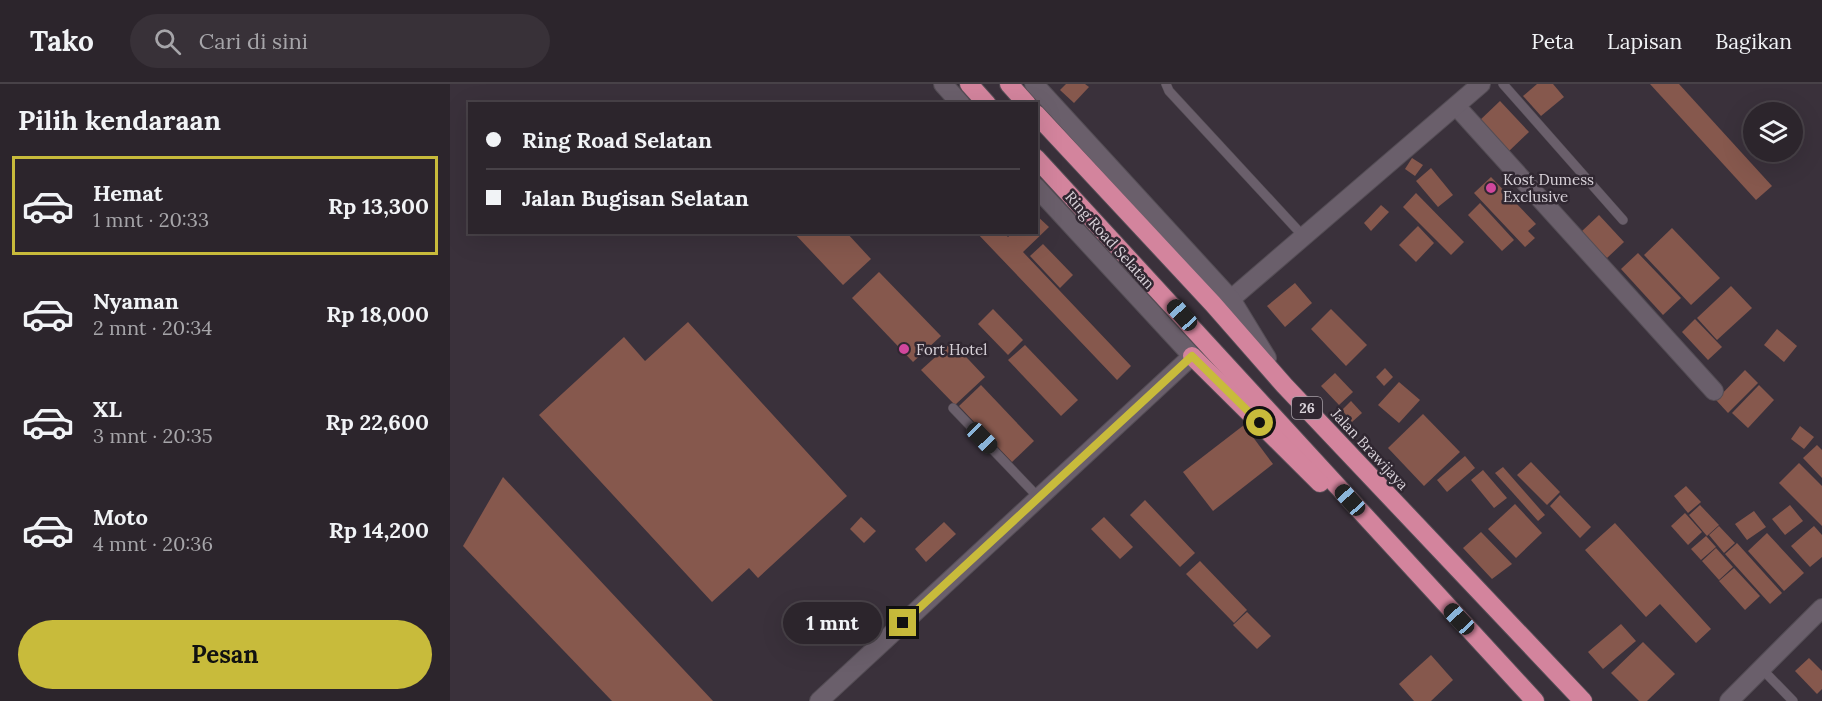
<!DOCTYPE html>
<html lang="id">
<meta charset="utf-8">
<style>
body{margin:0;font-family:Lora,serif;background:#383138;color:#f1f3f6;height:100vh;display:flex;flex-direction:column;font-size:22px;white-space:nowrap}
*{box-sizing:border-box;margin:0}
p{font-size:20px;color:#a6a5a9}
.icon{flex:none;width:33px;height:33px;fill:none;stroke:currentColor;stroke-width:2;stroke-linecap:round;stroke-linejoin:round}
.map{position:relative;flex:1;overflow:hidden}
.drawer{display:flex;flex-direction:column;background:#2c252c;width:450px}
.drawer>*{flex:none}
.hud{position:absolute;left:18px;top:18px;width:570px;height:132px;border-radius:0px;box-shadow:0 6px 24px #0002,0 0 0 2px #484248;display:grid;align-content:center;height:132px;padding:0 18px;background:#2c252c}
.tools{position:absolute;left:1293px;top:18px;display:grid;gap:12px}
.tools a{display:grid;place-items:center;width:60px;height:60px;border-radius:50%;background:#2c252c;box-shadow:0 6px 24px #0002,0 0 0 2px #484248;font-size:30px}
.end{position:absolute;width:27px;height:27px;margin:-14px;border:8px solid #c8bb3b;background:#111;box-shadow:0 0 0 3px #111}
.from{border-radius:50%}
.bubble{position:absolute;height:42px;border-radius:21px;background:#2c252c;box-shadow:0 6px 24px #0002,0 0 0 2px #484248;font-size:20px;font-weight:700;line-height:42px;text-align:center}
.car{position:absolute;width:18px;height:36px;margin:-18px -9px;border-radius:8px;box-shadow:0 0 4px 2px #0007;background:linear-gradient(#222 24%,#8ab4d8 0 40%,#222 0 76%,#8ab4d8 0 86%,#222 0)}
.hud b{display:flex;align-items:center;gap:21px;height:57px;font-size:22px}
.hud b+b{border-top:2px solid #484248}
.hud i{width:15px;height:15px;background:#f1f3f6}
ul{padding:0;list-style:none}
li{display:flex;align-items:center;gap:18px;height:99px;margin:0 12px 9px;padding:0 6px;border:3px solid transparent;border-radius:0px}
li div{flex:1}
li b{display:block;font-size:22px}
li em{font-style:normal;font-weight:700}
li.current{border-color:#c8bb3b}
li>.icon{width:54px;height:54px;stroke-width:1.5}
h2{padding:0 18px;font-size:27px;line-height:72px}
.cta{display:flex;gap:12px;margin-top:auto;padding:12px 18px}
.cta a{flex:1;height:69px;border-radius:36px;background:#c8bb3b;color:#111;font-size:24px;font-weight:700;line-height:69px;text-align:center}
header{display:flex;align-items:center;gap:36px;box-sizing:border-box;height:84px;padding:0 30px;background:#2c252c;border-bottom:2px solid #484248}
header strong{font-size:28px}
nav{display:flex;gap:33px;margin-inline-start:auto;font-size:21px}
.search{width:420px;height:54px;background:#383138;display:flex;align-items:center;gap:15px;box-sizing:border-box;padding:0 21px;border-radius:33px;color:#a6a5a9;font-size:22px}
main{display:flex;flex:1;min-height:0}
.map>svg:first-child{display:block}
.building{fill:#86584d}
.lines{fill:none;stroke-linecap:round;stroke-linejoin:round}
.lane-casing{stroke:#544d55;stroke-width:10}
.street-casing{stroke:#544d55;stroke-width:20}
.secondary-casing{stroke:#544d55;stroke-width:20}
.highway-casing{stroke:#544d55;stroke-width:20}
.lane{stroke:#6a5f6b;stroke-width:9}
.street{stroke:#6a5f6b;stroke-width:18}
.secondary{stroke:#6a5f6b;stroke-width:18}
.highway{stroke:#d3849d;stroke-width:18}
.route{stroke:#c8bb3b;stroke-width:8}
.hotel-dot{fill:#d1479c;stroke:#302731;stroke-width:2}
.labels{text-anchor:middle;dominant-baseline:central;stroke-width:5;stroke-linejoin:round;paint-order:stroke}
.shield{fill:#302731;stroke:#a69fa7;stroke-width:1.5}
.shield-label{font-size:14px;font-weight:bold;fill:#d8d2d9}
.poi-label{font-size:15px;fill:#d8d2d9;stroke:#302731;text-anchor:start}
.street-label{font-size:15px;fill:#d8d2d9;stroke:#302731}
</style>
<header>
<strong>Tako</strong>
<div class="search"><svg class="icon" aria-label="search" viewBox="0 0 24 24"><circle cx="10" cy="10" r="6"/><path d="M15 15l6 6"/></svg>Cari di sini</div>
<nav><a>Peta</a><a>Lapisan</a><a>Bagikan</a></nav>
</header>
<main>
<section class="drawer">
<h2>Pilih kendaraan</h2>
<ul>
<li class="current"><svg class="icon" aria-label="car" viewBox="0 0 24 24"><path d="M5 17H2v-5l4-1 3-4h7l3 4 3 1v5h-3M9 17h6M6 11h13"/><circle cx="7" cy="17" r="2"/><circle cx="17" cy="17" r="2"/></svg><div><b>Hemat</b><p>1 mnt · 20:33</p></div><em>Rp 13,300</em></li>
<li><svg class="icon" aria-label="car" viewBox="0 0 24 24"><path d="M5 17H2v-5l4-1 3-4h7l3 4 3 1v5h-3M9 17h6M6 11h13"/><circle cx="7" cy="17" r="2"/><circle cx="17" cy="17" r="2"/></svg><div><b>Nyaman</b><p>2 mnt · 20:34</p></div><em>Rp 18,000</em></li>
<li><svg class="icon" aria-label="car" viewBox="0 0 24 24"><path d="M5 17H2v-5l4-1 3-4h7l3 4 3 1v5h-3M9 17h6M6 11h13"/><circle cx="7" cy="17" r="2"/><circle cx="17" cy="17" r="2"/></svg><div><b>XL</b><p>3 mnt · 20:35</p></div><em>Rp 22,600</em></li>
<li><svg class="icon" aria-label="car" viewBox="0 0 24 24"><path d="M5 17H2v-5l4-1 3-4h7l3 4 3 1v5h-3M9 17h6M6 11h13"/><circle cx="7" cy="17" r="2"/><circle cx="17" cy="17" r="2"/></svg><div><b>Moto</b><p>4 mnt · 20:36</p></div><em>Rp 14,200</em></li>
</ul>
<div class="cta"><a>Pesan</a></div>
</section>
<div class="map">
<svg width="1372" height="617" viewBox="0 0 1372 617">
<rect width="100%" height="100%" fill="#3a313b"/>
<g class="building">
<path d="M616,0H635L639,3L624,19L610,6Z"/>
<path d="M1087,0H1103L1114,13L1091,32L1073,12Z"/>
<path d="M1200,0H1229L1322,102L1306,116Z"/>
<path d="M1050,17L1079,48L1057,69L1028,38Z"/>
<path d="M962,74L973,81L965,92L955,85Z"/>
<path d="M981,84L1003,111L988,123L966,97Z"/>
<path d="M1041,93L1086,140L1078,147L1085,154L1075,163L1024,109Z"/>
<path d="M966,109L1014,158L1001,171L953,123Z"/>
<path d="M1030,119L1064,156L1052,167L1018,131Z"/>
<path d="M931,121L939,128L921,147L914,139Z"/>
<path d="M586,131L599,143L573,168L681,282L667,296L526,148H553L558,153L563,148H586Z"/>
<path d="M1149,131L1174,158L1157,174L1131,148Z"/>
<path d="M968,142L984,159L966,178L949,161Z"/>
<path d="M1222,144L1270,194L1241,221L1194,171Z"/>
<path d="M343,148H396L421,175L393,201Z"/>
<path d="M593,160L623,191L610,204L580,172Z"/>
<path d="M1188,169L1231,214L1213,231L1171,185Z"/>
<path d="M429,188L491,252L463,278L402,214Z"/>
<path d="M845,199L862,219L835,243L817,222Z"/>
<path d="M1281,202L1302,224L1267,256L1247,234Z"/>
<path d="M543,225L573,256L558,271L528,240Z"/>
<path d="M881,225L917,261L896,282L861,245Z"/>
<path d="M1245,235L1272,263L1258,276L1232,248Z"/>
<path d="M238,238L397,412L308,494L299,484L262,518L89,331L174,253L195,277Z"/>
<path d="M1327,245L1347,262L1334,278L1314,261Z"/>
<path d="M502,258L535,293L505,321L471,286Z"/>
<path d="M575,261L628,316L611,332L558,276Z"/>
<path d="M935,284L943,293L934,302L926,293Z"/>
<path d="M1295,286L1308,299L1278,329L1266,316Z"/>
<path d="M885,289L903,308L889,321L871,302Z"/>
<path d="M949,298L970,316L949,339L928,321Z"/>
<path d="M531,301L584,357L562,378L509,322Z"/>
<path d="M1309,301L1324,316L1298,344L1282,329Z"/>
<path d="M901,317L912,329L902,338L892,326Z"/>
<path d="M973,330L1010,368L974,402L938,364Z"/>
<path d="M794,341L823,380L763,427L733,388Z"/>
<path d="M1350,342L1364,353L1354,365L1341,355Z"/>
<path d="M1367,361L1372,366V394L1353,374Z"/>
<path d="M1015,372L1025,384L997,408L987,396Z"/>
<path d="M1081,378L1110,408L1097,421L1067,391Z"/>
<path d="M1349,379L1372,402V442L1329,399Z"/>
<path d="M1053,383L1095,431L1088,437L1045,389Z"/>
<path d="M1033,386L1057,414L1044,424L1021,396Z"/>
<path d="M53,393L263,617H162L13,462Z"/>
<path d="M1236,402L1251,418L1238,429L1224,412Z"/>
<path d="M1110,411L1141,443L1130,454L1100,422Z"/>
<path d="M695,416L745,469L730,483L680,431Z"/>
<path d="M1065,420L1092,449L1066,474L1038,445Z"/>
<path d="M1250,421L1269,441L1257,452L1239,431Z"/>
<path d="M1340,421L1353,437L1335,451L1322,435Z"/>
<path d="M1304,427L1316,443L1297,456L1285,440Z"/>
<path d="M1235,429L1252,448L1238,461L1221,442Z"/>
<path d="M411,433L426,447L414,459L400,445Z"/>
<path d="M654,433L683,463L670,475L641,445Z"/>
<path d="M494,438L506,450L476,478L465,465Z"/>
<path d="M1165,439L1261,545L1246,559L1210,520L1196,533L1135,466Z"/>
<path d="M1269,442L1285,459L1274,469L1259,451Z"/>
<path d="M1364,442L1372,451V473L1360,483L1341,462Z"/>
<path d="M1031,448L1062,480L1042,495L1013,464Z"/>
<path d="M1317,449L1354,489L1334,507L1298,467Z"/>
<path d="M1256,452L1266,463L1251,476L1241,465Z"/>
<path d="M1287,459L1332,509L1320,520L1275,470Z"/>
<path d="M1266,464L1283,483L1269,496L1252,477Z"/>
<path d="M750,477L797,526L784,539L736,490Z"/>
<path d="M1284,484L1310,512L1295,526L1269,497Z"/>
<path d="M797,528L821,552L807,565L783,541Z"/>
<path d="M1171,540L1186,557L1153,585L1138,568Z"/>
<path d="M1193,558L1225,590L1197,617H1189L1161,589Z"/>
<path d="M981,571L1003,596L981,617H964L949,600Z"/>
<path d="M1359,574L1372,587V605L1367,610L1345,587Z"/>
</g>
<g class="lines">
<defs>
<g id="lane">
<path d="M716,0L719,7L854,153"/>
<path d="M1053,0L1173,136"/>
<path d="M503,324L589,414"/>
<path d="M1311,584L1343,617"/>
</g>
<g id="street">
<path d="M1007,23L1264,307"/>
<path d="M781,215L1031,0"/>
</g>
<g id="secondary">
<path d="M493,0L511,20"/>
<path d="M584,0L781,215L817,274"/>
<path d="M369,617L742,272L586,103"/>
<path d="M1279,617L1372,524"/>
</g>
<g id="highway">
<path d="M519,0L537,20"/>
<path d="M559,0L577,20"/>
<path d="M586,30L763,220L834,301L1133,617"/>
<path d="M586,74L1085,617"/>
<path d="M742,272L870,399"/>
</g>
</defs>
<use href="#lane" class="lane-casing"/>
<use href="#street" class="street-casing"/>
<use href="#secondary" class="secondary-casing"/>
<use href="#highway" class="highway-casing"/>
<use href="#lane" class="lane"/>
<use href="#street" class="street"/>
<use href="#secondary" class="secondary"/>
<use href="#highway" class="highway"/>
</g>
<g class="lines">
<path class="route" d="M453,539L742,272L810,339"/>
</g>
<g class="hotel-dot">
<circle cx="1041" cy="104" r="6"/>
<circle cx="454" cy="265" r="6"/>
</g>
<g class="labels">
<rect class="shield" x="842" y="313" width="30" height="22" rx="4.5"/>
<g class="shield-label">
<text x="857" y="324">26</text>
</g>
<g class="poi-label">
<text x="1053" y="95">Kost Dumess<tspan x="1053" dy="17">Exclusive</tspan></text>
<text x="466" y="265">Fort Hotel</text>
</g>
<g class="street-label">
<text transform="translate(660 156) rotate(48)">Ring Road Selatan</text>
<text transform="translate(920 365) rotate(47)">Jalan Brawijaya</text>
</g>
</g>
</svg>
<div class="tools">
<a><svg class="icon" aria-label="layers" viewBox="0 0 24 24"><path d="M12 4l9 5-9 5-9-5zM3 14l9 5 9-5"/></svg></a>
</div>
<i class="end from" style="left:810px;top:339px"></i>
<i class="end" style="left:453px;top:539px"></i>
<div class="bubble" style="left:333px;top:518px;width:99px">1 mnt</div>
<i class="car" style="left:732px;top:231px;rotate:318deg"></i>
<i class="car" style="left:532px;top:354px;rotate:136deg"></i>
<i class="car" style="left:900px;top:416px;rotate:318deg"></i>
<i class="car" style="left:1009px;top:535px;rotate:317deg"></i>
<div class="hud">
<b><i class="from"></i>Ring Road Selatan</b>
<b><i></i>Jalan Bugisan Selatan</b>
</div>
</div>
</main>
